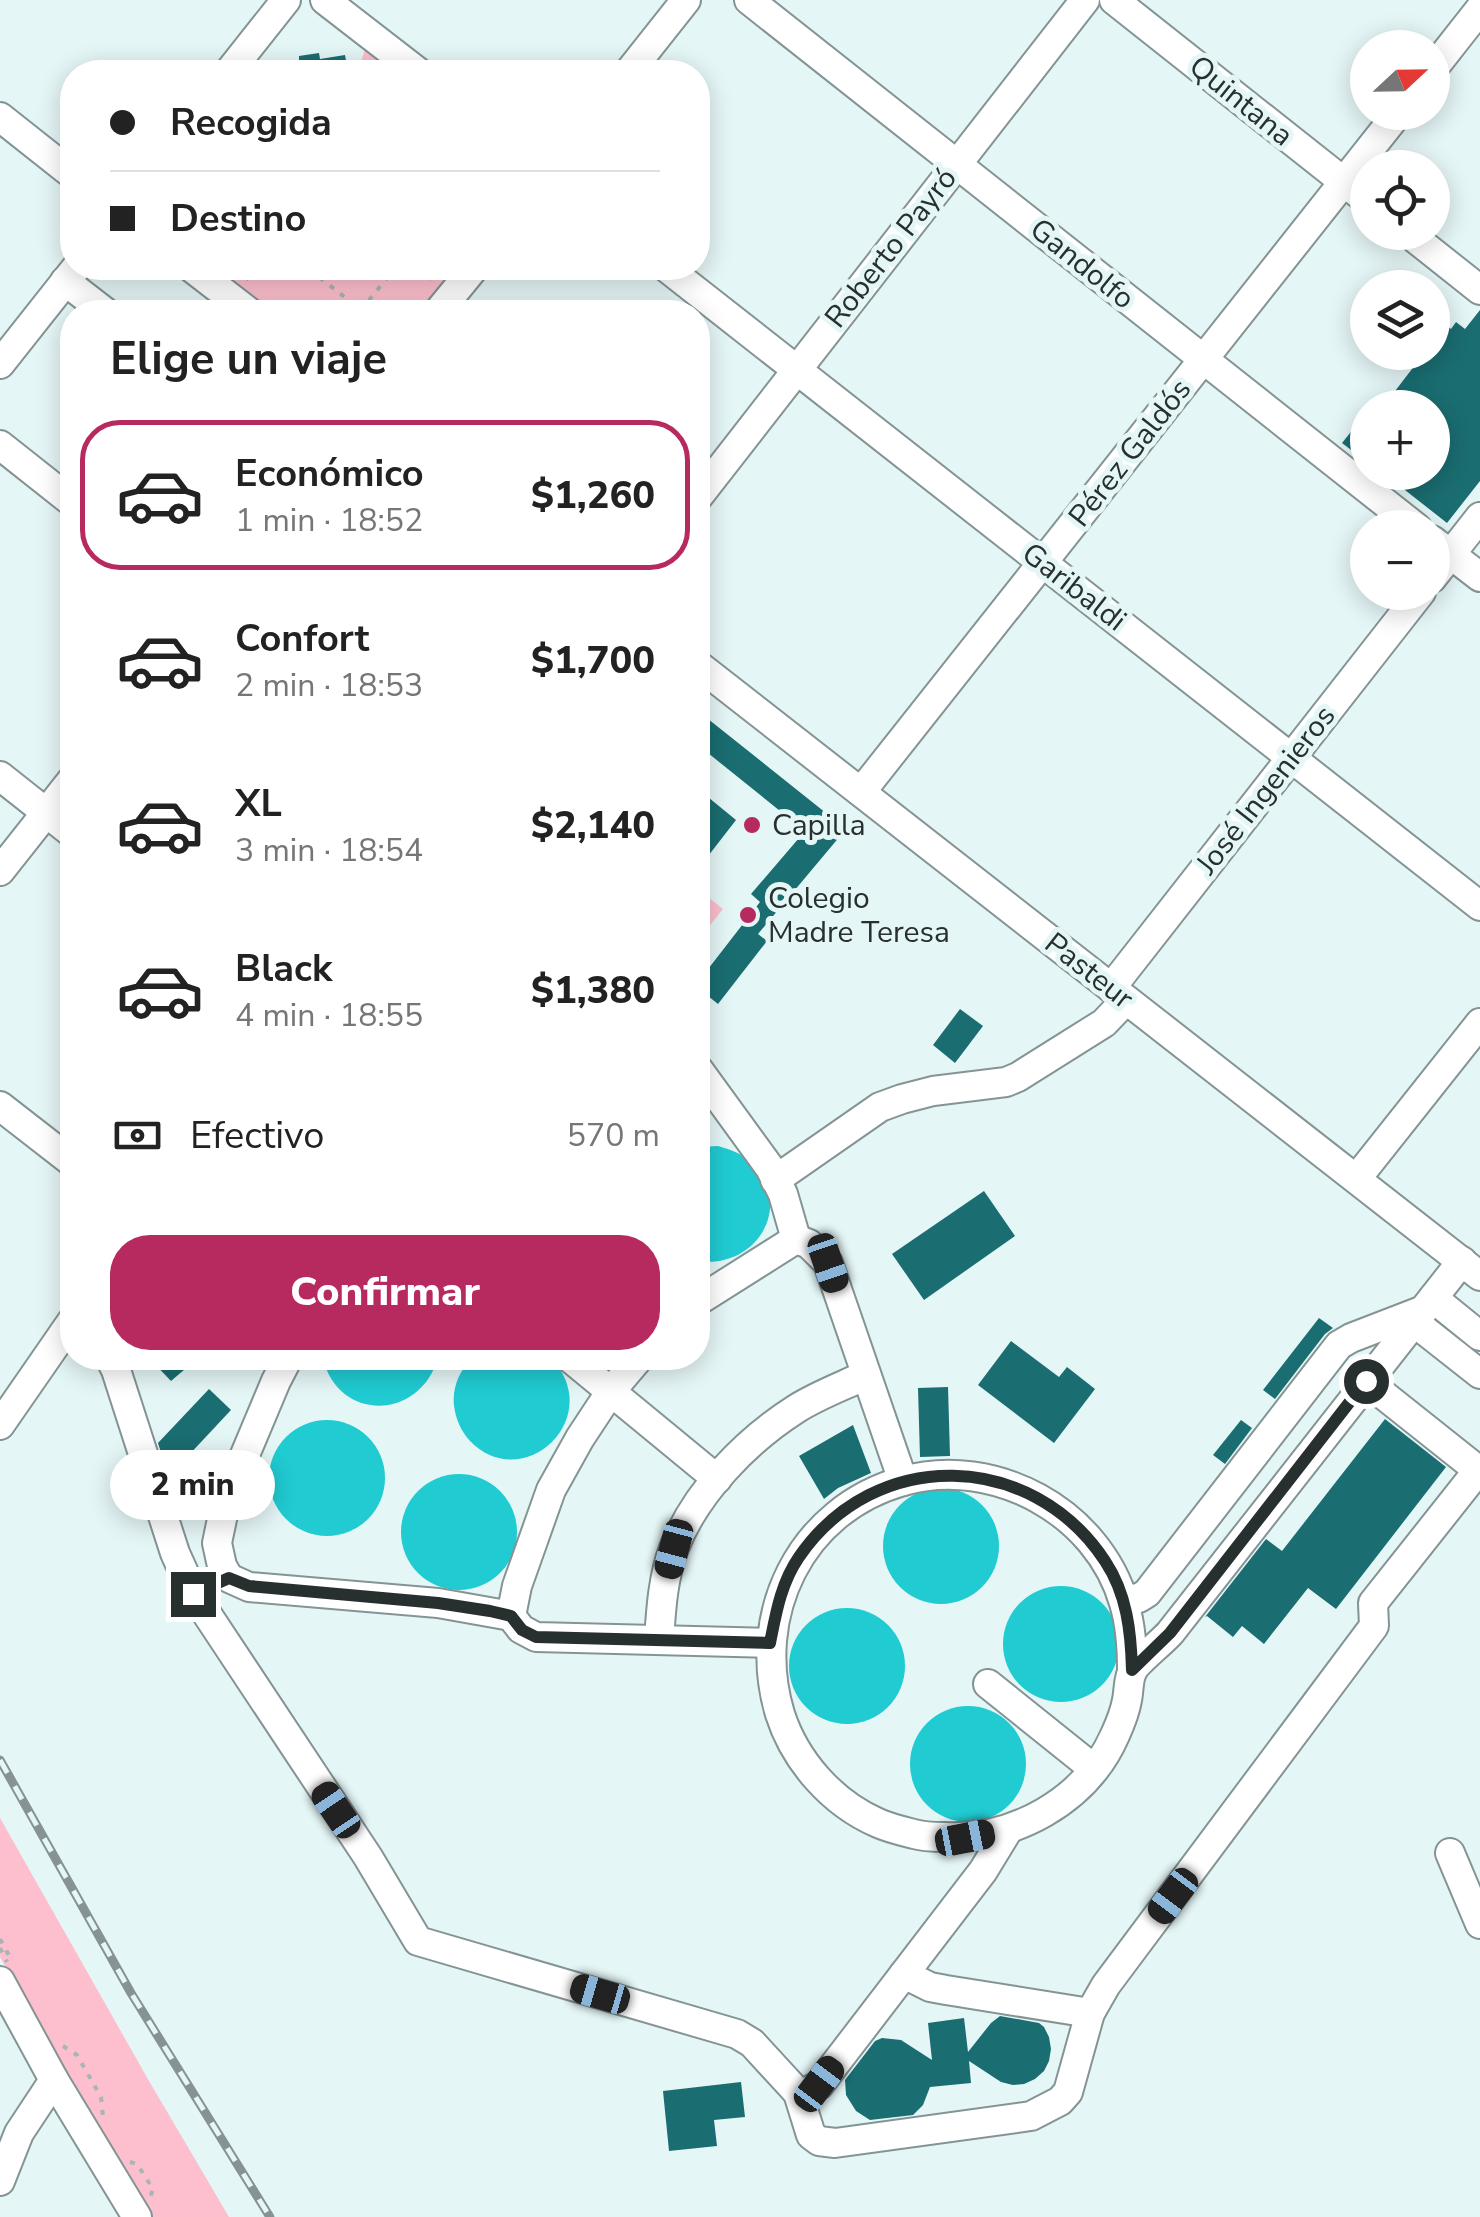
<!DOCTYPE html>
<html lang="es">
<meta charset="utf-8">
<style>
body{margin:0;font-family:"Nunito Sans",sans-serif;background:#f2f2f2;color:#222;height:100vh;display:flex;flex-direction:column;font-size:38px;white-space:nowrap}
*{box-sizing:border-box;margin:0}
p{font-size:32px;color:#767676}
.icon{flex:none;width:55px;height:55px;fill:none;stroke:currentColor;stroke-width:2;stroke-linecap:round;stroke-linejoin:round}
.map{position:relative;flex:1;overflow:hidden}
.sheet{position:absolute;left:60px;top:300px;width:650px;height:1070px;display:flex;flex-direction:column;background:#fff;border-radius:40px;box-shadow:0 5px 25px #0003}
.sheet>*{flex:none}
.top-card{position:absolute;left:60px;top:60px;width:650px;height:220px;border-radius:40px;box-shadow:0 5px 25px #0003;display:grid;align-content:center;height:220px;padding:0 50px;background:#fff}
.needle{width:65px;rotate:68deg}
.fabs{position:absolute;left:1350px;top:30px;display:grid;gap:20px}
.fabs a{display:grid;place-items:center;width:100px;height:100px;border-radius:50%;background:#fff;box-shadow:0 5px 25px #0003;font-size:50px}
.end{position:absolute;width:45px;height:45px;margin:-22px;border:12px solid #282f2f;background:#fff;box-shadow:0 0 0 5px #fff}
.from{border-radius:50%}
.bubble{position:absolute;height:70px;border-radius:35px;background:#fff;box-shadow:0 5px 25px #0003;font-size:32px;font-weight:800;line-height:70px;text-align:center}
.car{position:absolute;width:30px;height:60px;margin:-30px -15px;border-radius:12px;box-shadow:0 0 8px 2px #0007;background:linear-gradient(#222 24%,#8ab4d8 0 40%,#222 0 76%,#8ab4d8 0 86%,#222 0)}
.top-card b{display:flex;align-items:center;gap:35px;height:95px;font-size:38px}
.top-card b+b{border-top:2px solid #e0e0e0}
.top-card i{width:25px;height:25px;background:#222}
ul{padding:0;list-style:none}
li{display:flex;align-items:center;gap:30px;height:150px;margin:0 20px 15px;padding:0 30px;border:5px solid transparent;border-radius:40px}
li div{flex:1}
li b{display:block;font-size:38px}
li em{font-style:normal;font-weight:800}
li.selected{border-color:#b72a5f}
li>.icon{width:90px;height:90px;stroke-width:1.5}
h2{padding:0 50px;font-size:45px;line-height:120px}
.pay{display:flex;align-items:center;gap:25px;height:110px;padding:0 50px;font-size:38px}
.pay p{margin-inline-start:auto}
.cta{display:flex;gap:20px;margin-top:auto;padding:20px 50px}
.cta a{flex:1;height:115px;border-radius:40px;background:#b72a5f;color:#fff;font-size:40px;font-weight:800;line-height:115px;text-align:center}
.map>svg:first-child{display:block}
.green{fill:#fdbfcd}
.water{fill:#20cbd2}
.building{fill:#1a6d71}
.lines{fill:none;stroke-linecap:round;stroke-linejoin:round}
.minor-casing{stroke:#849495;stroke-width:32}
.path{stroke:#a7b5b5;stroke-width:4;stroke-dasharray:5 8;stroke-linecap:butt}
.minor{stroke:#fff;stroke-width:28}
.rail-casing{stroke:#869293;stroke-width:9}
.rail{stroke:#e5f6f7;stroke-width:5;stroke-dasharray:15;stroke-linecap:butt}
.route{stroke:#282f2f;stroke-width:12}
.poi-dot{fill:#b72a5f;stroke:#e5f6f7;stroke-width:4}
.labels{text-anchor:middle;dominant-baseline:central;stroke-width:10;stroke-linejoin:round;paint-order:stroke}
.street-label{font-size:30px;fill:#282f2f;stroke:#e5f6f7}
.poi-label{font-size:30px;fill:#282f2f;stroke:#e5f6f7;text-anchor:start}
</style>
<div class="map">
<svg width="1480" height="2217" viewBox="0 0 1480 2217">
<rect width="100%" height="100%" fill="#e5f6f7"/>
<g class="green">
<path d="M366,46L401,72H358Z"/>
<path d="M209,268H459L423,312H266Z"/>
<path d="M698,889L723,909L698,940Z"/>
<path d="M0,1818L149,2081L229,2217H151L65,2074L0,1957Z"/>
</g>
<g class="water">
<path d="M718,1146C731,1150 744,1154 753,1164C794,1207 756,1269 698,1261V1147Z"/>
<path d="M323,1358H438C419,1422 337,1421 323,1358Z"/>
<path d="M473,1358H551C607,1417 524,1496 470,1441C461,1431 456,1420 454,1406C452,1388 459,1370 473,1358Z"/>
<circle cx="327" cy="1478" r="58"/>
<circle cx="459" cy="1532" r="58"/>
<circle cx="941" cy="1546" r="58"/>
<circle cx="1061" cy="1644" r="58"/>
<circle cx="847" cy="1666" r="58"/>
<circle cx="968" cy="1764" r="58"/>
</g>
<g class="building">
<path d="M319,53L320,59L345,55L348,72H285L284,63L299,61V56Z"/>
<path d="M1480,310V481L1447,523L1382,472H1432V408H1382L1425,352H1432V343L1446,325L1451,329L1456,322L1465,329Z"/>
<path d="M1358,423L1368,430V444L1359,456L1342,443Z"/>
<path d="M698,711L846,829L758,934L767,941L718,1004L698,988V982L760,902L751,894L805,831L698,745Z"/>
<path d="M703,793L736,820L698,869V800Z"/>
<path d="M960,1009L983,1026L955,1063L933,1045Z"/>
<path d="M984,1191L1015,1236L924,1300L892,1254Z"/>
<path d="M1319,1318L1333,1328L1325,1334L1275,1399L1263,1390Z"/>
<path d="M1011,1341L1059,1377L1067,1367L1095,1389L1054,1443L978,1385Z"/>
<path d="M149,1358H198L171,1381Z"/>
<path d="M948,1387L950,1456L920,1457L918,1388Z"/>
<path d="M209,1389L231,1410L173,1472L165,1465L158,1443Z"/>
<path d="M1385,1419L1446,1467L1336,1609L1308,1588L1264,1644L1242,1626L1233,1637L1207,1616L1205,1617L1266,1539L1282,1551Z"/>
<path d="M1241,1420L1252,1428L1225,1464L1213,1455Z"/>
<path d="M853,1425L871,1473L838,1488L824,1499L799,1456Z"/>
<path d="M1000,2016L1039,2023L1044,2027L1049,2037L1051,2049L1049,2061L1044,2071L1035,2079L1024,2084L1013,2085L1001,2082L969,2061L971,2083L930,2087L923,2105L913,2115L870,2120L856,2111L846,2095L845,2080L875,2041L882,2038L901,2040L932,2060L928,2023L964,2018L968,2052L991,2023Z"/>
<path d="M741,2082L745,2117L714,2120L717,2146L669,2151L663,2091Z"/>
</g>
<g class="lines">
<defs>
<g id="minor">
<path d="M325,0L418,72"/>
<path d="M749,0L1417,528"/>
<path d="M1114,0L1368,201"/>
<path d="M1432,70L1480,9"/>
<path d="M229,72L286,0"/>
<path d="M629,72L686,0"/>
<path d="M0,117L72,174"/>
<path d="M1407,232L1480,290"/>
<path d="M192,268L249,312"/>
<path d="M667,268L1480,906"/>
<path d="M65,281L105,312"/>
<path d="M438,312L474,268"/>
<path d="M0,364L76,268"/>
<path d="M0,445L72,502"/>
<path d="M698,497L1085,0"/>
<path d="M1432,540L1480,577"/>
<path d="M1432,578L1480,517"/>
<path d="M698,665L1480,1276"/>
<path d="M0,776L72,833"/>
<path d="M861,792L1399,112"/>
<path d="M0,871L72,780"/>
<path d="M1111,988L1421,592"/>
<path d="M698,1069L770,1168L783,1194L796,1239"/>
<path d="M0,1106L72,1162"/>
<path d="M1357,1178L1480,1023"/>
<path d="M775,1180L880,1107L902,1099L933,1091L1006,1082L1018,1077L1104,1023L1126,1000"/>
<path d="M1433,1298L1480,1336"/>
<path d="M698,1301L796,1239L809,1244L828,1263L903,1481"/>
<path d="M1414,1322L1480,1374"/>
<path d="M110,1358L116,1370L175,1553L193,1593L368,1857L418,1941L737,2034L752,2043L798,2093L807,2092L819,2085L983,1871L1008,1830"/>
<path d="M288,1358L276,1381L226,1500L217,1543L222,1566L229,1578L249,1587L438,1603L511,1616"/>
<path d="M570,1358L717,1479"/>
<path d="M639,1358L611,1391L580,1438L551,1490L517,1586L511,1616L521,1629L536,1637L770,1643"/>
<path d="M1366,1381L1478,1470"/>
<path d="M0,1425L72,1321"/>
<path d="M1124,1600L1139,1598L1147,1593L1339,1345L1351,1338L1421,1311"/>
<path d="M659,1640C661,1609 663,1577 674,1548C696,1492 746,1441 796,1409C818,1395 843,1386 866,1375"/>
<path d="M1132,1670C1132,1647 1131,1626 1124,1603C1098,1512 994,1455 903,1481C800,1510 750,1615 780,1714C795,1761 832,1803 878,1823C889,1828 902,1831 914,1834C924,1837 934,1837 944,1837C1013,1841 1086,1801 1115,1735C1120,1724 1125,1712 1127,1700C1129,1691 1128,1678 1133,1670C1137,1662 1162,1642 1170,1633L1462,1261"/>
<path d="M988,1684L1094,1769"/>
<path d="M1450,1853L1480,1924"/>
<path d="M904,1974L930,1987L946,1990L1090,2013"/>
<path d="M0,1981L54,2080L137,2217"/>
<path d="M798,2093L811,2135L819,2141L835,2143L1031,2116L1060,2101L1068,2092L1090,2013L1106,1985L1374,1626L1373,1603L1480,1468"/>
<path d="M0,2181L19,2133L54,2080"/>
</g>
</defs>
<use href="#minor" class="minor-casing"/>
<g class="path">
<path d="M282,268L298,280L308,268"/>
<path d="M327,268L319,277L361,310L395,268"/>
<path d="M418,268L433,280"/>
<path d="M246,280L255,268"/>
<path d="M0,1939L12,1961"/>
<path d="M0,1948L7,1962"/>
<path d="M63,2046L77,2055L101,2097L103,2117"/>
<path d="M130,2162L137,2164L153,2189L150,2198"/>
</g>
<use href="#minor" class="minor"/>
<defs>
<path id="rail" d="M0,1760L131,1993L270,2217"/>
</defs>
<use href="#rail" class="rail-casing"/>
<use href="#rail" class="rail"/>
</g>
<g class="lines">
<path class="route" d="M193,1594L229,1578L249,1586L438,1603L490,1611L511,1616L522,1630L536,1637L770,1643C776,1613 781,1583 799,1557C875,1446 1032,1450 1105,1561C1127,1594 1131,1632 1132,1670L1170,1633L1366,1381"/>
</g>
<g class="poi-dot">
<circle cx="752" cy="825" r="10"/>
<circle cx="748" cy="915" r="10"/>
</g>
<g class="labels">
<g class="street-label">
<text transform="translate(1241 101) rotate(39)">Quintana</text>
<text transform="translate(891 248) rotate(-52)">Roberto Payró</text>
<text transform="translate(1082 264) rotate(39)">Gandolfo</text>
<text transform="translate(1130 453) rotate(-52)">Pérez Galdós</text>
<text transform="translate(1074 587) rotate(38)">Garibaldi</text>
<text transform="translate(1266 790) rotate(-52)">José Ingenieros</text>
<text transform="translate(1089 971) rotate(38)">Pasteur</text>
</g>
<g class="poi-label">
<text x="772" y="825">Capilla</text>
<text x="768" y="898">Colegio<tspan x="768" dy="34">Madre Teresa</tspan></text>
</g>
</g>
</svg>
<div class="fabs">
<a><svg class="needle" viewBox="-14 -14 28 28"><path d="M0-13l5 13h-10z" fill="#e53935"/><path d="M0 13l5-13h-10z" fill="#767676"/></svg></a>
<a><svg class="icon" aria-label="locate" viewBox="0 0 24 24"><circle cx="12" cy="12" r="6"/><path d="M12 2v4M12 18v4M2 12h4M18 12h4"/></svg></a>
<a><svg class="icon" aria-label="layers" viewBox="0 0 24 24"><path d="M12 4l9 5-9 5-9-5zM3 14l9 5 9-5"/></svg></a>
<a>+</a>
<a>−</a>
</div>
<i class="end from" style="left:1366px;top:1381px"></i>
<i class="end" style="left:193px;top:1594px"></i>
<div class="bubble" style="left:110px;top:1450px;width:165px">2 min</div>
<i class="car" style="left:828px;top:1263px;rotate:161deg"></i>
<i class="car" style="left:674px;top:1549px;rotate:195deg"></i>
<i class="car" style="left:336px;top:1810px;rotate:326deg"></i>
<i class="car" style="left:965px;top:1838px;rotate:79deg"></i>
<i class="car" style="left:1173px;top:1896px;rotate:217deg"></i>
<i class="car" style="left:600px;top:1994px;rotate:286deg"></i>
<i class="car" style="left:819px;top:2084px;rotate:37deg"></i>
<div class="top-card">
<b><i class="from"></i>Recogida</b>
<b><i></i>Destino</b>
</div>
<section class="sheet">
<h2>Elige un viaje</h2>
<ul>
<li class="selected"><svg class="icon" aria-label="car" viewBox="0 0 24 24"><path d="M5 17H2v-5l4-1 3-4h7l3 4 3 1v5h-3M9 17h6M6 11h13"/><circle cx="7" cy="17" r="2"/><circle cx="17" cy="17" r="2"/></svg><div><b>Económico</b><p>1 min · 18:52</p></div><em>$1,260</em></li>
<li><svg class="icon" aria-label="car" viewBox="0 0 24 24"><path d="M5 17H2v-5l4-1 3-4h7l3 4 3 1v5h-3M9 17h6M6 11h13"/><circle cx="7" cy="17" r="2"/><circle cx="17" cy="17" r="2"/></svg><div><b>Confort</b><p>2 min · 18:53</p></div><em>$1,700</em></li>
<li><svg class="icon" aria-label="car" viewBox="0 0 24 24"><path d="M5 17H2v-5l4-1 3-4h7l3 4 3 1v5h-3M9 17h6M6 11h13"/><circle cx="7" cy="17" r="2"/><circle cx="17" cy="17" r="2"/></svg><div><b>XL</b><p>3 min · 18:54</p></div><em>$2,140</em></li>
<li><svg class="icon" aria-label="car" viewBox="0 0 24 24"><path d="M5 17H2v-5l4-1 3-4h7l3 4 3 1v5h-3M9 17h6M6 11h13"/><circle cx="7" cy="17" r="2"/><circle cx="17" cy="17" r="2"/></svg><div><b>Black</b><p>4 min · 18:55</p></div><em>$1,380</em></li>
</ul>
<div class="pay"><svg class="icon" aria-label="cash" viewBox="0 0 24 24"><path d="M3 7h18v10H3z"/><circle cx="12" cy="12" r="2"/></svg>Efectivo<p>570 m</p></div>
<div class="cta"><a>Confirmar</a></div>
</section>
</div>
